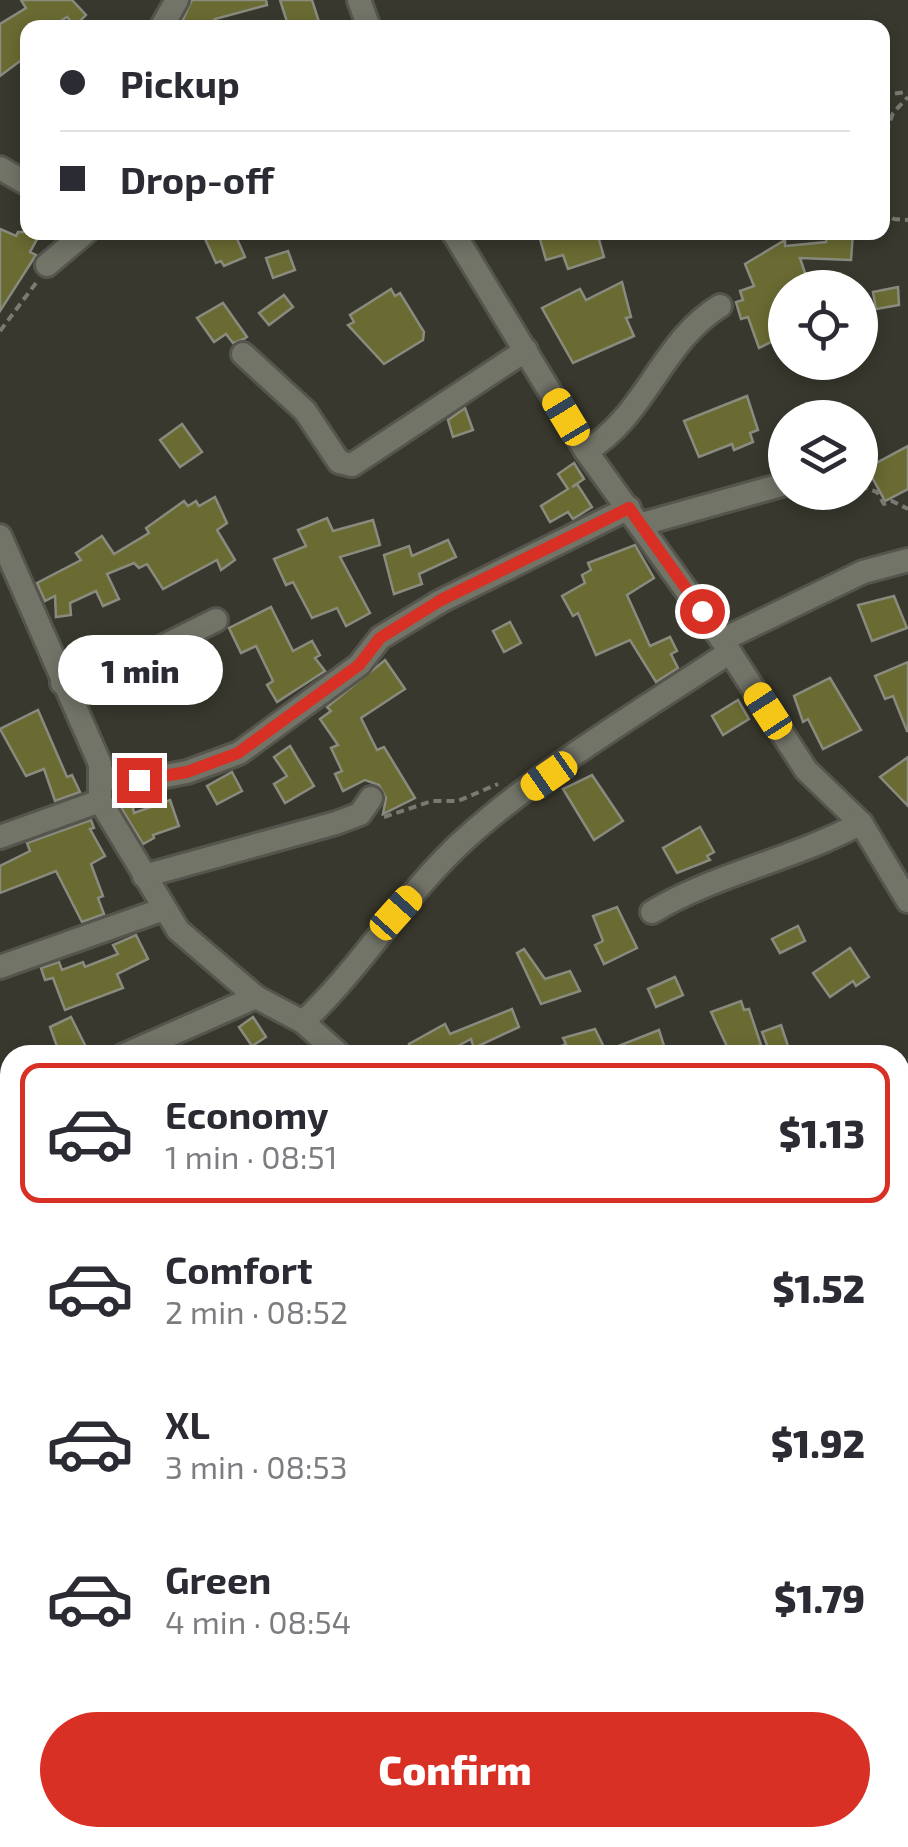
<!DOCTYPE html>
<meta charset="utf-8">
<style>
body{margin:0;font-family:"Exo 2",sans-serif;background:#f7f7f7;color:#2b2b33;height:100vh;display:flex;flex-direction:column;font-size:38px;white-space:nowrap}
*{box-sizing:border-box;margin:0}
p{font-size:32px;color:#7c7c81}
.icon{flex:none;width:55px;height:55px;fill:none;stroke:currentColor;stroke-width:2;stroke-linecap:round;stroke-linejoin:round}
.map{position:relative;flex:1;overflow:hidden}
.drawer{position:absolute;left:0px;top:1045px;width:910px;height:802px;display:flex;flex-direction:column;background:#fff;border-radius:30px 30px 0 0;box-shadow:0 5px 15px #0003}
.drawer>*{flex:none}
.banner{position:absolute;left:20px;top:20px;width:870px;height:220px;border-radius:20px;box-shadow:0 5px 15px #0003;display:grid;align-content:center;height:220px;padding:0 40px;background:#fff}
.controls{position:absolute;left:768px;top:270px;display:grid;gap:20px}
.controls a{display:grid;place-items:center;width:110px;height:110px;border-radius:50%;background:#fff;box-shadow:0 5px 15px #0003;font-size:50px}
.end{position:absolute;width:45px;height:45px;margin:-22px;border:12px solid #d93025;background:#fff;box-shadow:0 0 0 5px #fff}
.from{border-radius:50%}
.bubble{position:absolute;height:70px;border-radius:35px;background:#fff;box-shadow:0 5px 15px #0003;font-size:32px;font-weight:800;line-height:70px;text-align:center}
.car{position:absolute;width:30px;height:60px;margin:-30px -15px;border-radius:12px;box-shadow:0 0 8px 2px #0007;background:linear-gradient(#f5c518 24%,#345 0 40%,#f5c518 0 76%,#345 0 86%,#f5c518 0)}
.banner b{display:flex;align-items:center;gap:35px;height:95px;font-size:38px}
.banner b+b{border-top:2px solid #e1e1e2}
.banner i{width:25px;height:25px;background:#2b2b33}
ul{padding:18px 0 0;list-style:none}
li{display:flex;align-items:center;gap:30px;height:140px;margin:0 20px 15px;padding:0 20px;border:5px solid transparent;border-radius:20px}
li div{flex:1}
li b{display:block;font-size:38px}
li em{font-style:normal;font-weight:800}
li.on{border-color:#d93025}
li>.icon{width:90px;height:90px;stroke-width:1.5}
.primary-button{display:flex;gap:20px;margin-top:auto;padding:20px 40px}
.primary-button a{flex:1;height:115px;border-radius:60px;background:#d93025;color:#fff;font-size:40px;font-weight:800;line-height:115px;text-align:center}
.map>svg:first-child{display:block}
.building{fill:#6a6b32;stroke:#8a8b7f;stroke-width:2.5}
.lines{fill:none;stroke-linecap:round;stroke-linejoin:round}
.minor-casing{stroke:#55554d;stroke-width:28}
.path{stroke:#7a7a71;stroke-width:4;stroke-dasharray:8 5;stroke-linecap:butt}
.minor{stroke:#737468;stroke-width:22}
.route{stroke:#d93025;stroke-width:12}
</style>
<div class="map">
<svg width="908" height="1847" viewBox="0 0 908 1847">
<rect width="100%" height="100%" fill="#38382e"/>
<g class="building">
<path d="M21,0H72L86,15L75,26L67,17L50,28H28V55L0,76V24L26,8Z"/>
<path d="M192,0H266L267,5L215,19L220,28H179Z"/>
<path d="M280,0H312L321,28H289Z"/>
<path d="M0,229L16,236L18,232H41L30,252L36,255L0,311Z"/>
<path d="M202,232H234L245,257L224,266L221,261L216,263Z"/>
<path d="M538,232L598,236L604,257L568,269L563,255L546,260Z"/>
<path d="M853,232L851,260L800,258L810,288H785V335L759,348L748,317L741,319L736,302L743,300L740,291L754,286L745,264L785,240V246L826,242L827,234Z"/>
<path d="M288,251L295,270L273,278L266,258Z"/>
<path d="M622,282L631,317L626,318L634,336L573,363L542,308L580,289L586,300Z"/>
<path d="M898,287L899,305L876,309L873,292Z"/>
<path d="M391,289L395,296L400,293L424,332L423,340L384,364L348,325L354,322L350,315Z"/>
<path d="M284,295L293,307L269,325L259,313Z"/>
<path d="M223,303L247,337L244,339L233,343L226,334L214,342L197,318Z"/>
<path d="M747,396L758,430L750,433L753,442L734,450L732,444L699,457L684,421Z"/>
<path d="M465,408L473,430L453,437L448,420Z"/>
<path d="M182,424L202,452L180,467L160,440Z"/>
<path d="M908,446V489L885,501L867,468Z"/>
<path d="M574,463L584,479L572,487L577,484L592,507L573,519L568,512L550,522L541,506L568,489L558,474Z"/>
<path d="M215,497L227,523L217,530L235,560L221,570L217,560L163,589L147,564L139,568L134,563L107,574L119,599L103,606L96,591L70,603L71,615L56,617L55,596L45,601L37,583L81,560L76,553L102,536L114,554L149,533L146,528L184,501L188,506L196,501L199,506Z"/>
<path d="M327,518L333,531L373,520L380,545L340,557L370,613L346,626L337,608L312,618L293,582L286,585L274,559L306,546L298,530Z"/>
<path d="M448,540L456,557L419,574L422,584L394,594L384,555L409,546L412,556Z"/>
<path d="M635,545L654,578L627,595L650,646L670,637L677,651L671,654L678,668L656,682L630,640L596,655L578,613L573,616L562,596L585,583L582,575L591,570L588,563Z"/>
<path d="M894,596L907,628L872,641L858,605Z"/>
<path d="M271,607L293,651L312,641L320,655L315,658L325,671L277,702L267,685L273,681L256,646L241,653L229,628Z"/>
<path d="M510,622L521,643L504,652L493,631Z"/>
<path d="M197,647L214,689L187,703L183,695L178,697L170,682L175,679L166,663Z"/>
<path d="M385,660L405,689L361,718L377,750L384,747L415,798L383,814L386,798L379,785L365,780L343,791L335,774L342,771L331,748L338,745L320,719L331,711L327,707Z"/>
<path d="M908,662V731H907L893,696L885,699L875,676Z"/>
<path d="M830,678L861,730L823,749L808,719L803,722L794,696Z"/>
<path d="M738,700L749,719L723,735L712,716Z"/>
<path d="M38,710L67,777L72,775L80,792L55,801L44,769L26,776L0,729Z"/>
<path d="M290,746L314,786L285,803L274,784L287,776L274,757Z"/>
<path d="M908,757V806L880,777Z"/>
<path d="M232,772L242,791L217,804L207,786Z"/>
<path d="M592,775L623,821L594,840L563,789Z"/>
<path d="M170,800L179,826L153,835L154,838L143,844L120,806L132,803L134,813Z"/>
<path d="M91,820L94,828L90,829L105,856L91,864L103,896L98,898L104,914L82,922L56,871L0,893V866L30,851L27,843Z"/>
<path d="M700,827L714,852L707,856L710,860L677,873L663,848Z"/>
<path d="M617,907L637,948L604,964L595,945L603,941L593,916Z"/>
<path d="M798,926L805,941L780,953L772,939Z"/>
<path d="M136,935L148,959L117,974L123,988L65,1010L53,978L45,980L41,968L59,962L62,970L83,962L85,967L118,954L113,945Z"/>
<path d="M850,948L869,977L856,986L853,981L830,997L813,973Z"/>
<path d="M524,949L545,979L570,971L580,991L541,1004L517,953Z"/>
<path d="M675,977L683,995L656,1007L648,989Z"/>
<path d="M741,1001L744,1010L749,1009L761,1045L731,1055L711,1012Z"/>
<path d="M512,1009L519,1027L474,1048L471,1039L441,1055H415L409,1044L445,1024L450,1034Z"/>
<path d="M71,1017L90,1055H60L50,1027Z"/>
<path d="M253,1017L266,1037L252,1046L239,1027Z"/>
<path d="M781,1025L788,1046L770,1053L762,1032Z"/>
<path d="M595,1029L606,1051L659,1030L667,1055H542L566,1044L563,1038Z"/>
</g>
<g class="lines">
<defs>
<g id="minor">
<path d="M359,0L369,28"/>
<path d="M161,28L177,0"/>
<path d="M0,168L24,182"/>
<path d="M453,232L586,451L722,640L806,770L861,823L908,901"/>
<path d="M47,265L86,232"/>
<path d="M243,354L305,411L339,462L352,465L526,350"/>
<path d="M586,451C645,417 662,341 720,306"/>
<path d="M642,524L785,484"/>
<path d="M0,536L100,764V801L178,930L256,997L303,1022L340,1055"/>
<path d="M722,640L863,572L908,560"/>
<path d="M62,683L146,655L216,620"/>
<path d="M101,777L139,781L187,772L239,753L359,665L380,638L441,601L629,508"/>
<path d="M0,837L100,801"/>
<path d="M144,876L336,823L360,814L371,798"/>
<path d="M652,912C712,875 795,859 861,823"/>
<path d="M0,967L164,909"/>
<path d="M303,1022C363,966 404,894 466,838C540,771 645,708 730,652"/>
<path d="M124,1055L256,997"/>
<path d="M0,1112L10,1108"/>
<path d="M0,1180L10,1225"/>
<path d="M900,1202L908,1198"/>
<path d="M0,1562L10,1559"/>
<path d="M900,1736H908"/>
<path d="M266,1847L271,1838"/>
<path d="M499,1847L501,1838"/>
</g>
</defs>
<use href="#minor" class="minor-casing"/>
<g class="path">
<path d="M882,95L908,92"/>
<path d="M882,145L893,113L908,97"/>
<path d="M882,210L894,219L908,220"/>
<path d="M0,331L36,283"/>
<path d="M860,486L877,492L884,504L892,501L908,509"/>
<path d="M384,817L432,801H458L498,784"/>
</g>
<use href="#minor" class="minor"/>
</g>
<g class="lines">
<path class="route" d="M139,780L187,772L238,753L359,665L380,638L441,600L629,508L702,611"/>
</g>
</svg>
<div class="controls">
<a><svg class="icon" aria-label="locate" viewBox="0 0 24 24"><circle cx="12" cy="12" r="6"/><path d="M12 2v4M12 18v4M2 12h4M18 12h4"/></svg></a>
<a><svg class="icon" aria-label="layers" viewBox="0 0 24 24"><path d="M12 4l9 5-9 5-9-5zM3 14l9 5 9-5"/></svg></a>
</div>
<i class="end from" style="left:702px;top:611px"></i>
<i class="end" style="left:139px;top:780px"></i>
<div class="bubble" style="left:58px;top:635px;width:165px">1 min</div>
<i class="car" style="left:566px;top:417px;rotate:329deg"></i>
<i class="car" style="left:768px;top:711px;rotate:327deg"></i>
<i class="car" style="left:549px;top:776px;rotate:235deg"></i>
<i class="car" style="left:396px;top:913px;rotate:42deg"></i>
<div class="banner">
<b><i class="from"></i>Pickup</b>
<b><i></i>Drop-off</b>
</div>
<section class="drawer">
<ul>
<li class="on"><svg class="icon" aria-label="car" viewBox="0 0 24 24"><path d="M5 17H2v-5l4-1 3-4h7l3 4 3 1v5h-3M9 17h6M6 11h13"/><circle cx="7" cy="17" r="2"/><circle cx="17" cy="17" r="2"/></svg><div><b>Economy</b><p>1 min · 08:51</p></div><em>$1.13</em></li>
<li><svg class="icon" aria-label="car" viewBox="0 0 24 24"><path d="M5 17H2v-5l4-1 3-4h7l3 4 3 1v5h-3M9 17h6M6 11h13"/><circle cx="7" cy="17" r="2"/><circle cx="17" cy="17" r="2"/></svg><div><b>Comfort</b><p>2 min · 08:52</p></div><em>$1.52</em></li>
<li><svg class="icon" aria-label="car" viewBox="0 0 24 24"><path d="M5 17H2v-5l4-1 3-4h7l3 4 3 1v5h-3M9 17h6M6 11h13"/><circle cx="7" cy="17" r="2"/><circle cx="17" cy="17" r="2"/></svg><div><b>XL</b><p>3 min · 08:53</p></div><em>$1.92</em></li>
<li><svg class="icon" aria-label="car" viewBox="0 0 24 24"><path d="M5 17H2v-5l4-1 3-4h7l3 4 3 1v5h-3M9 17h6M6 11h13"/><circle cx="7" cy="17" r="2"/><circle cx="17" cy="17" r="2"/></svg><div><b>Green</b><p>4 min · 08:54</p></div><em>$1.79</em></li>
</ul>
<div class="primary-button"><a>Confirm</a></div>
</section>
</div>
